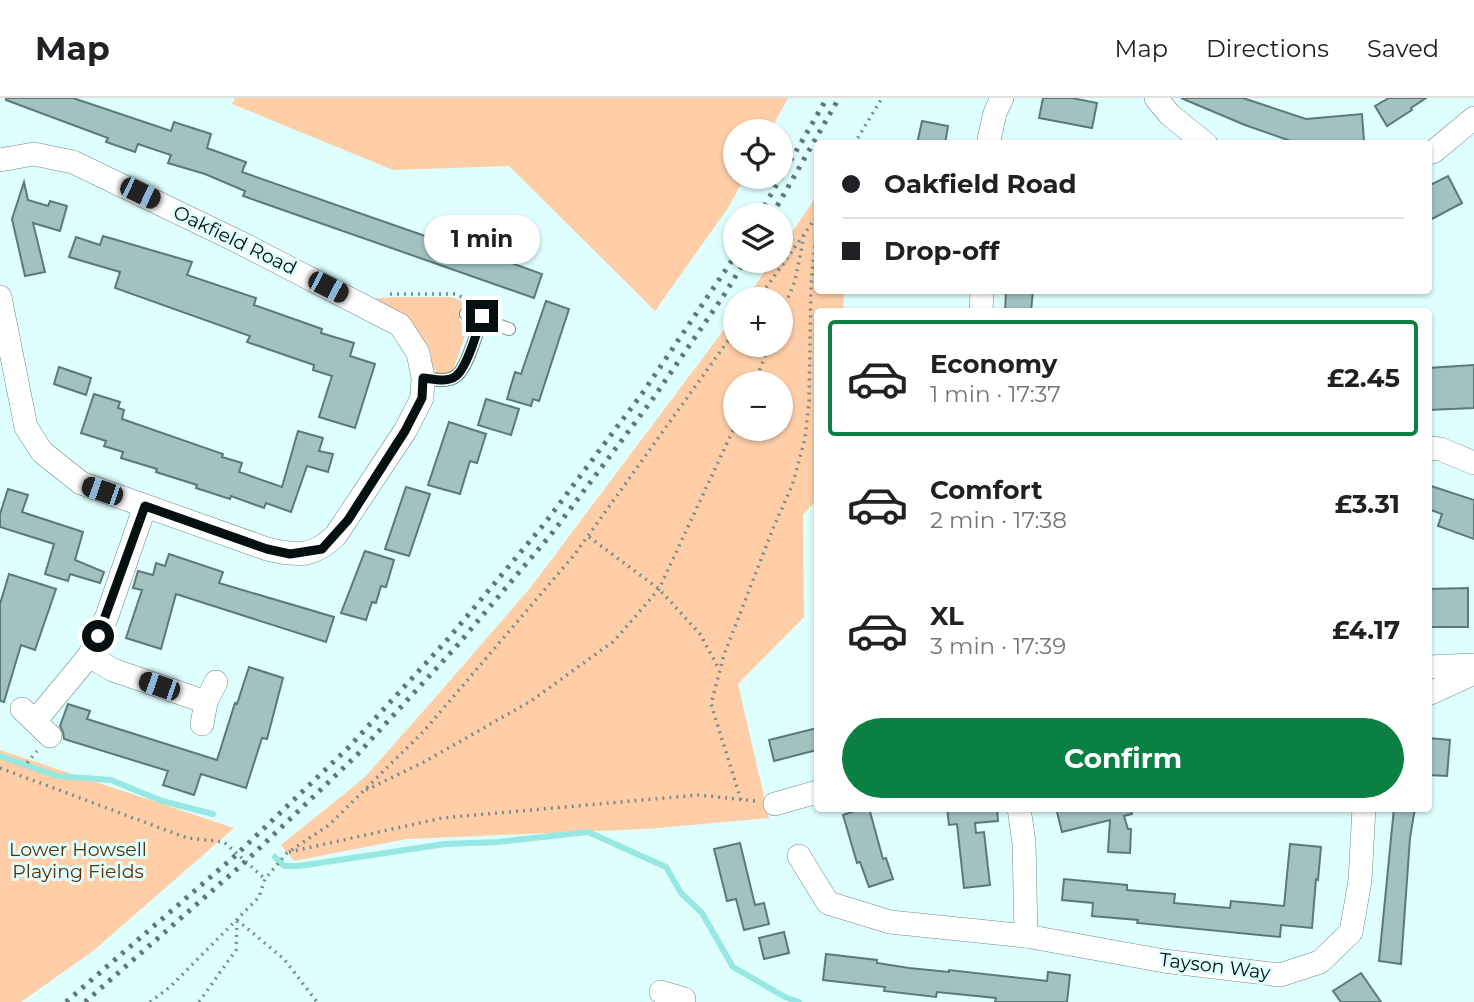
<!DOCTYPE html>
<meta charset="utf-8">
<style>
body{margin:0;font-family:Montserrat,sans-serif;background:#f2f2f2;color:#202124;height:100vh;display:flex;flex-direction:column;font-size:26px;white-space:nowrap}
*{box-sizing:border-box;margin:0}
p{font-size:23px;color:#757577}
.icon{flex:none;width:38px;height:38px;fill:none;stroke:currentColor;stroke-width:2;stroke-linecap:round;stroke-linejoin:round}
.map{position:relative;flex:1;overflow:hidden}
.drawer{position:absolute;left:814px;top:210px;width:618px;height:504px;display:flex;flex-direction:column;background:#fff;border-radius:7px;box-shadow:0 2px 5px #0004}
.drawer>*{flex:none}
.banner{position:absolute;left:814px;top:42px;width:618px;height:154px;border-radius:7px;box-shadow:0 2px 5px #0004;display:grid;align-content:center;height:154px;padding:0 28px;background:#fff}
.buttons{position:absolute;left:723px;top:21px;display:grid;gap:14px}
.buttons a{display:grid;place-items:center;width:70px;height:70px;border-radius:50%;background:#fff;box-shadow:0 2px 5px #0004;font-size:35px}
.end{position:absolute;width:32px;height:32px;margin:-16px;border:9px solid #051010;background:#fff;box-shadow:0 0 0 4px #fff}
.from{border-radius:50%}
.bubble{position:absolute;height:49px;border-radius:24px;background:#fff;box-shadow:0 2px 5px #0004;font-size:23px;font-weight:700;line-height:49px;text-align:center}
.car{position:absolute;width:21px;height:42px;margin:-21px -10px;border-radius:9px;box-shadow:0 0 5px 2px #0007;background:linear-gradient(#222 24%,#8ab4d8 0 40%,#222 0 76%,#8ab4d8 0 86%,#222 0)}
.banner b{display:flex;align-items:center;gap:24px;height:66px;font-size:26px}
.banner b+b{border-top:2px solid #e0e0e0}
.banner i{width:18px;height:18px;background:#202124}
ul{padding:12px 0 0;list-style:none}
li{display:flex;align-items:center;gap:21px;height:116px;margin:0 14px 10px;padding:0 14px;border:4px solid transparent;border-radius:7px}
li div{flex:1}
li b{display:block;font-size:26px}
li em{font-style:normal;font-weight:700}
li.on{border-color:#0b8043}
li>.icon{width:63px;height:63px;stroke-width:1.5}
.button{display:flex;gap:14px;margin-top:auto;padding:14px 28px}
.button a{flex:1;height:80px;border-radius:42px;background:#0b8043;color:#fff;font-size:28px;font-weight:700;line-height:80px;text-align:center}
header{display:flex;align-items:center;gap:42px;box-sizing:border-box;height:98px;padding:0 35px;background:#fff;border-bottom:2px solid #e0e0e0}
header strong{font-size:33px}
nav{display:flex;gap:38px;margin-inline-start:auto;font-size:24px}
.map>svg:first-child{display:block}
.green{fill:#ffcea7;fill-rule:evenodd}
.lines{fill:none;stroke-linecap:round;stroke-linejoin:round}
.stream{stroke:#97e7e3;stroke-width:6}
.building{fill:#a2c2c0;stroke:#5b7977;stroke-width:2}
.service-casing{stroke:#6c8b89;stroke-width:14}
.minor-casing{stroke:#6c8b89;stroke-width:24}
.path{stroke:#788f8e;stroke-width:3.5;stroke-dasharray:2 5;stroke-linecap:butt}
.service{stroke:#fff;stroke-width:12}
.minor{stroke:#fff;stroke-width:23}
.rail{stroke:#627675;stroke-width:5;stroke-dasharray:3.5 7;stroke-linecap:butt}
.route{stroke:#051010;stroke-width:9}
.labels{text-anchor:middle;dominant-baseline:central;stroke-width:6;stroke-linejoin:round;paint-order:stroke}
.street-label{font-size:19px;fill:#051010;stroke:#defffd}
.park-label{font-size:19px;fill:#5d3000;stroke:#defffd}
</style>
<header>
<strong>Map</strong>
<nav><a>Map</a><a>Directions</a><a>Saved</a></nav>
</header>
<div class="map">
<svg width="1474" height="904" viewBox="0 0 1474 904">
<rect width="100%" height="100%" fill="#defffd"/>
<g class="green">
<path d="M235,0H788L770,33H735V79H745L728,110L655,213L509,68L393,72L232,6Z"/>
<path d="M817,97V192L844,193L843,213L817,214V401L803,417L804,519L738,586L769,720L647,731L407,741L294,763L281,747L365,679L441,593L531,489L735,217V247H780V201H746L772,163H780L781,151ZM735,285H780V331H735Z"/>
<path d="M395,199H451L468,205L459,222L468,229L452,275L439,278L430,265L369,201Z"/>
<path d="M0,652L234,730L93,853L21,904H0Z"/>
</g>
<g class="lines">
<g class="stream">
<path d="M0,658L57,678L111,682L162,703L213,716"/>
<path d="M275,759L284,768H299L445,746L498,744L588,734L666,769L681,795L702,815L733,869L785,899L799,904"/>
</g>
</g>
<g class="building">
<path d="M6,0H73L171,33L174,24L211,36L207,50L246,64L242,74L428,139L463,150L464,148L542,176L534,200L243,98L245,93L205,76L168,65L171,57L138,46L135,54L106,44L108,40L6,2Z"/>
<path d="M1043,0H1072L1097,5L1092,30L1039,20Z"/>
<path d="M1181,0H1243L1306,21L1362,16L1364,43L1299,46L1245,27Z"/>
<path d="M1389,0H1426L1411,10L1412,12L1387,28L1375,8Z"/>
<path d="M922,23L948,28L945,46H917Z"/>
<path d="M1448,78L1462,105L1428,123V88Z"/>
<path d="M24,84L28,102L48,108L50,103L67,108L60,133L33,125L45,174L25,178L12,121Z"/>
<path d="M103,138L192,164L187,177L256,200L254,207L322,231L321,235L354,245L350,258L375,266L355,330L319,319L332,278L313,272L314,267L247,244L250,238L115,190L120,174L69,159L76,139L100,147Z"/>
<path d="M1006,192H1033L1031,214H1005Z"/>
<path d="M546,203L569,211L539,303L533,301L531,308L507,301L515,274L521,276Z"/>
<path d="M1474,267V310L1428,312V270Z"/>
<path d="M59,269L91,280L86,297L54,286Z"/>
<path d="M94,296L120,304L118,310L124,312L122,321L223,356L222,359L242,365L239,374L282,389L298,333L323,340L319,353L333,356L328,374L307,368L291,414L266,405L264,410L231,398L230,401L196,390L197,387L156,374L157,371L121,360L123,354L104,348L106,343L81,335Z"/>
<path d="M486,301L519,311L511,337L478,327Z"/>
<path d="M449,324L486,336L477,365L470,363L460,396L428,387Z"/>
<path d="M1428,387L1474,402V441L1438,428L1442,416L1428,411Z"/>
<path d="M406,389L430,396L409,458L385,451Z"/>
<path d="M8,391L28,397L22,414L83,434L75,462L104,474L100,485L70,476L68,483L45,476L54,446L0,429V416Z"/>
<path d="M365,453L394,462L386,489L381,488L376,505L372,504L366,522L341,515Z"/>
<path d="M169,456L223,474L219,485L334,519L326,544L176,496L161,551L126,540L142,492L133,490L138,473L153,477L156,465L165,468Z"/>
<path d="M9,476L56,491L35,552L21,547L4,604L0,603V506Z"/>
<path d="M1468,490V529H1428V491Z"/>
<path d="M249,569L283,580L267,641L262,640L246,690L201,676L194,697L163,687L168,673L64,641L63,634L60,628L68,606L90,613L87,621L217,662L235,605L237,606Z"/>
<path d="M817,630V652L774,663L769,642Z"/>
<path d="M1428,640L1450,642L1447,678L1428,677Z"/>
<path d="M864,710H869L883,761L886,760L893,781L869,789L860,764L857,765L843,717Z"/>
<path d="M947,710H997L998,723L975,725L976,735L984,734L990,787L964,790L957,726L949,727Z"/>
<path d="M1056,710H1131L1132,716L1124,718L1128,731H1131L1130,755L1108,754L1110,722L1062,734Z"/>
<path d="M1394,710H1415L1410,740L1401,866L1379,863Z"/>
<path d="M740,745L755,807L764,805L769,826L744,832L736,801L727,803L714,751Z"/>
<path d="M1290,746L1321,749L1318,782L1316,781L1312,830L1281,827L1280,839L1137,825L1138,822L1092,818L1093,805L1062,802L1064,781L1127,787V792L1175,796L1174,805L1230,810L1231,803L1284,808Z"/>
<path d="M784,834L789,855L764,861L759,840Z"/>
<path d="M826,856L877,862V865L909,870L949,874V872L1047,883L1048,874L1070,877L1067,904H995L996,900L937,894L936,899L884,893L885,889L823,882Z"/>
<path d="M1361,875L1381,904H1341L1333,893Z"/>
</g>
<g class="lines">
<defs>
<g id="service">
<path d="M466,216L509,231"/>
<path d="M423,280C433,281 447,285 456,278C467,271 478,231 482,218"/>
</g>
<g id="minor">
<path d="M1156,0L1170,17L1206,46"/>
<path d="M988,46L995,15L1002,0"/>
<path d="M1428,55L1433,54L1474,20"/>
<path d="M0,62L34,56L73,64L239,144L400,227L418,255L423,280L422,300L405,333L336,437C313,460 297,458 267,451L81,385L42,354L26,329L0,199"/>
<path d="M981,214L982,192"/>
<path d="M1428,350L1440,351L1474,365"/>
<path d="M89,558L113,572L206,604"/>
<path d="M1428,569L1474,567"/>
<path d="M1428,596L1474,575"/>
<path d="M22,611L50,638"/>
<path d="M36,622L89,558L107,518L145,408"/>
<path d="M202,626L206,604L216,584"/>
<path d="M775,706L817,694"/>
<path d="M799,758L828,805L890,824L1026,838L1024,745L1019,710"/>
<path d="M1026,838L1164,863L1280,877L1320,864L1351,834L1360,783L1364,710"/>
<path d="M661,894L684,901"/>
</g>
</defs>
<use href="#service" class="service-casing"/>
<use href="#minor" class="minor-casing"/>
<g class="path">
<path d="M854,46L882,0"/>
<path d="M390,196H454L462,199"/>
<path d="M758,201L817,118"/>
<path d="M780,219L795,183L804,138"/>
<path d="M754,285L770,247"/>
<path d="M589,439L659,491L700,536L719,571"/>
<path d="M27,665L37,653"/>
<path d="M0,670L187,740L224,744L265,781"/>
<path d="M366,692L424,664L531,603L614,543L659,491L735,328"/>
<path d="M741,702L711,606L724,557L774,428L792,388L805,341L809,303L811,187L817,128"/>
<path d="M289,754L442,720L698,697L756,703"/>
<path d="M237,822L284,861L317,904"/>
<path d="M150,904L170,889L259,799L265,781L287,755L329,727L424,633L575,456L735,233"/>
<path d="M199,904L236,852L237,824"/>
</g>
<use href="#service" class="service"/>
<use href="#minor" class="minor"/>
<g class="rail">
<path d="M759,117L827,0"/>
<path d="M772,117L839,0"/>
<path d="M66,904L236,757L349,649L448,541L545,425L644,293L735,158"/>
<path d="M85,904L245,764L356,658L455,550L553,434L652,302L724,197L745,163"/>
</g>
</g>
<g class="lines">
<path class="route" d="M98,538L145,408L267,451L290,456L322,451L348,422L405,333L422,300L423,280C433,281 447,285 456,278C467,270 478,231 482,218"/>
</g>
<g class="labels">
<g class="street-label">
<text transform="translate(235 142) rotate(26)">Oakfield Road</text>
<text transform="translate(1215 868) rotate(7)">Tayson Way</text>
</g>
<g class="park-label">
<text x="78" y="751">Lower Howsell<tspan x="78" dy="22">Playing Fields</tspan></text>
</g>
</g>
</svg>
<div class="buttons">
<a><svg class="icon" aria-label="locate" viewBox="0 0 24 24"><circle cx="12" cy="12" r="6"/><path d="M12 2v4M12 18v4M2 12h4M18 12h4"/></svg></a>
<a><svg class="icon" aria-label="layers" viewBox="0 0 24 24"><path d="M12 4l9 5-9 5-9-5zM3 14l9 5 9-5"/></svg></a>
<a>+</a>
<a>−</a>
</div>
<i class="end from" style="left:98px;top:538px"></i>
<i class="end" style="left:482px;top:218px"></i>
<div class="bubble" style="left:424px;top:117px;width:116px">1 min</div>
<i class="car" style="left:140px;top:95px;rotate:116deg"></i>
<i class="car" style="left:328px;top:189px;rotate:117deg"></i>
<i class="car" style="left:102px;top:393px;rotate:289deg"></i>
<i class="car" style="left:159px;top:588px;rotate:289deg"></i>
<div class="banner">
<b><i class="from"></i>Oakfield Road</b>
<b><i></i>Drop-off</b>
</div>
<section class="drawer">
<ul>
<li class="on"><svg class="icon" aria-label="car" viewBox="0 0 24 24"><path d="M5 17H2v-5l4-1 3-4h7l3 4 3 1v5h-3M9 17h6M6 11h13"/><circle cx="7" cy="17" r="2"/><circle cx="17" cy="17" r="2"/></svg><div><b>Economy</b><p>1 min · 17:37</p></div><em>£2.45</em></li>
<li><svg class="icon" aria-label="car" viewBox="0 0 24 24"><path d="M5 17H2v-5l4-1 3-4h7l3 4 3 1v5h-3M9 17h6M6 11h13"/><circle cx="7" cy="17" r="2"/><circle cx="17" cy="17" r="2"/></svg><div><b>Comfort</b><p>2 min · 17:38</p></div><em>£3.31</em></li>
<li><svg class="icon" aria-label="car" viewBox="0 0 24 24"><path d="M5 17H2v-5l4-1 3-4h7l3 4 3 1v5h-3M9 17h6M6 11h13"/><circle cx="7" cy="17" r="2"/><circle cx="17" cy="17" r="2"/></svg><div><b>XL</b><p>3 min · 17:39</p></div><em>£4.17</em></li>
</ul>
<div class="button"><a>Confirm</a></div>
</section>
</div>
